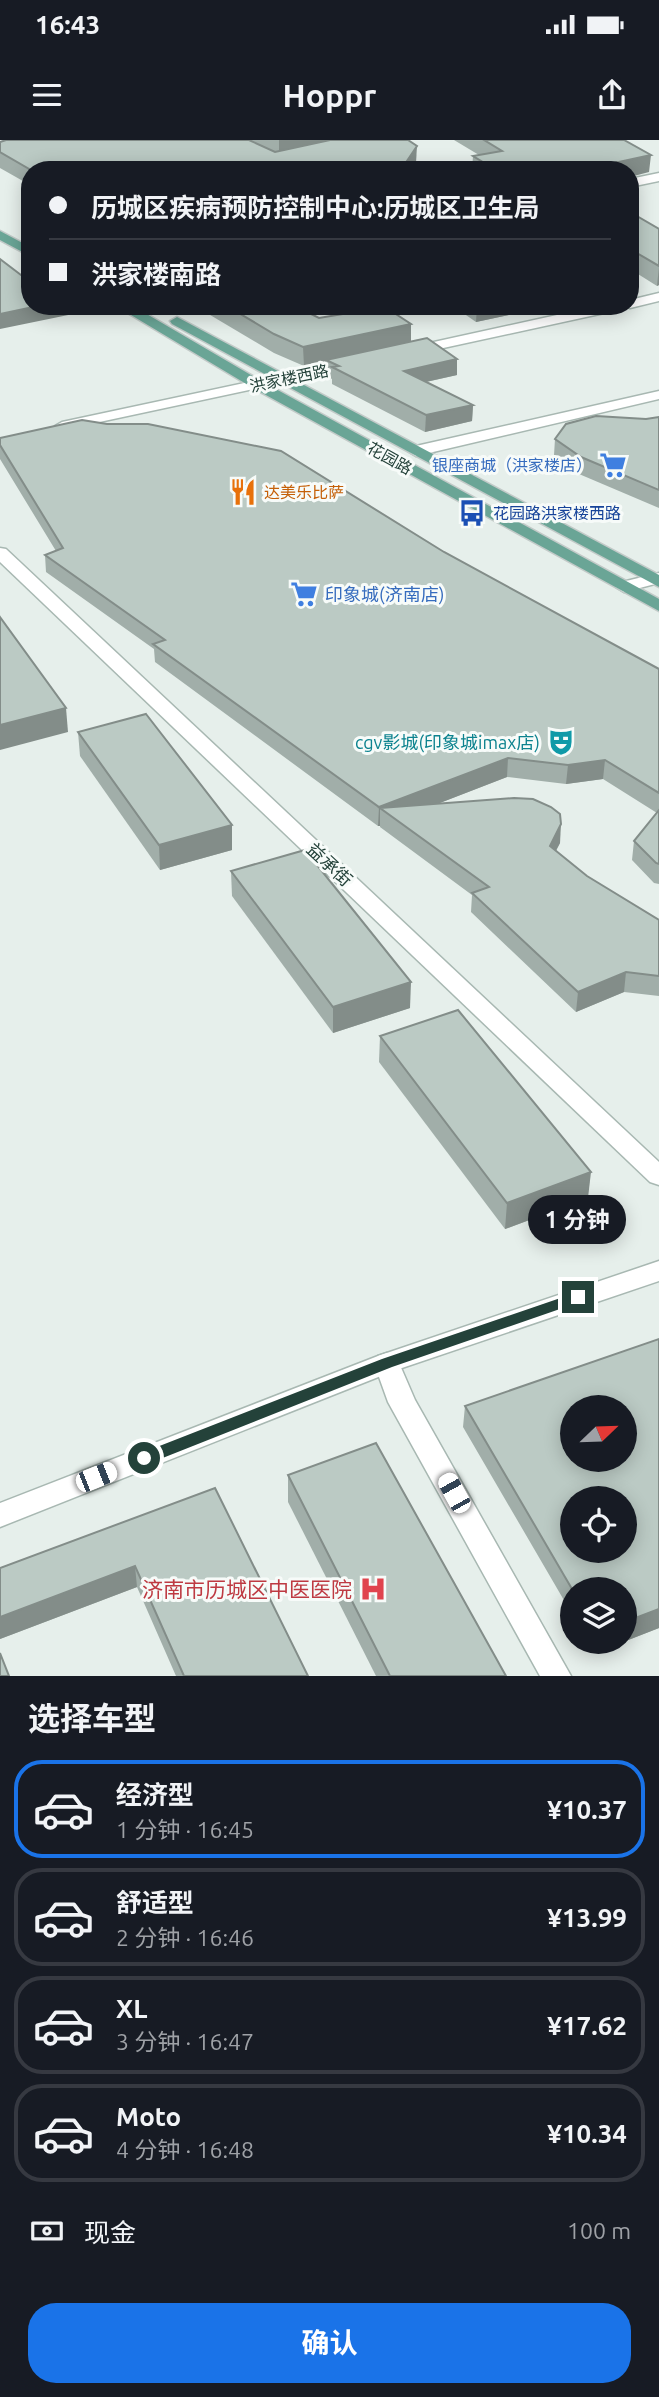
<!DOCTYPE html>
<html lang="zh">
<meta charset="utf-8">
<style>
body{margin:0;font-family:Ubuntu,"Noto Sans SC",sans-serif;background:#20242c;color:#f1f3f6;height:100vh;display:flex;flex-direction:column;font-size:26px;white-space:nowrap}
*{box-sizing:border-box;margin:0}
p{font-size:23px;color:#9ea1a6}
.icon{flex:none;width:38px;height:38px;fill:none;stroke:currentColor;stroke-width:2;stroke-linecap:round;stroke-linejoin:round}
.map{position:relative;height:1536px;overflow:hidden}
.details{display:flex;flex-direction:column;background:#171b24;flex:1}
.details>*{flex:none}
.guide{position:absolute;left:21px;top:21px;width:618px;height:154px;border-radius:28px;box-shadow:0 4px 18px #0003;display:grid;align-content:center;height:154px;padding:0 28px;background:#171b24}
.needle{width:46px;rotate:67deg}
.controls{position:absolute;left:560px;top:1255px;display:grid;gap:14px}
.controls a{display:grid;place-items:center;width:77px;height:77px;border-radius:50%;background:#171b24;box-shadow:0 4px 18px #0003;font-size:35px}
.end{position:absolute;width:32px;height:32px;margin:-16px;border:9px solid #24423a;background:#fff;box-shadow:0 0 0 4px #fff}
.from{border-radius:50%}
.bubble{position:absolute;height:49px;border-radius:24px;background:#171b24;box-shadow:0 4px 18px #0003;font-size:23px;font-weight:700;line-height:49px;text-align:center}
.car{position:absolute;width:21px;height:42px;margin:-21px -10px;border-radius:9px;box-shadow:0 0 5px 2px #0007;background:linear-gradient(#fff 24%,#345 0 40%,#fff 0 76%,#345 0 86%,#fff 0)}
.guide b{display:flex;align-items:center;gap:24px;height:66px;font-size:26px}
.guide b+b{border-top:2px solid #363941}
.guide i{width:18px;height:18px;background:#f1f3f6}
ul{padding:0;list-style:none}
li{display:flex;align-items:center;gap:21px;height:98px;margin:0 14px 10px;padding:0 14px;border:4px solid #363941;border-radius:28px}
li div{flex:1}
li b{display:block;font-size:26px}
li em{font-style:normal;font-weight:700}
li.current{border-color:#1a73e8}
li>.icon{width:63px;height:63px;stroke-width:1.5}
h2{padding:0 28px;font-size:32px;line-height:84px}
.pay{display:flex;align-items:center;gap:18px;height:77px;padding:0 28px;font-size:26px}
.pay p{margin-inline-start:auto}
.action{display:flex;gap:14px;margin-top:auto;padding:14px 28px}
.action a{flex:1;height:80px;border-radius:28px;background:#1a73e8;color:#fff;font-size:28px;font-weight:700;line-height:80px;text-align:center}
.status{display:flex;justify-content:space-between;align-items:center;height:49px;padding:0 35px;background:#171b24;direction:ltr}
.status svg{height:19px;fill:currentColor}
header{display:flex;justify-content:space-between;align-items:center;height:91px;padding:0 28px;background:#171b24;font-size:32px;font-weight:700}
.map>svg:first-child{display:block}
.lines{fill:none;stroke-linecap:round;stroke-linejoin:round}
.minor-casing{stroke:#a8b8b2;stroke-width:3}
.tertiary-casing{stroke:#a8b8b2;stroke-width:3}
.primary-casing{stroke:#c2cac8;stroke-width:3}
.minor{fill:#fff;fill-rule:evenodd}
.tertiary{fill:#fff;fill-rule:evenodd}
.primary{fill:#6aa596;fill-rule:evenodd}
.wall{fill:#a1aea9;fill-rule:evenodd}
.shaded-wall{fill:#838d89}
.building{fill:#bbcac4;stroke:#838d89;stroke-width:2;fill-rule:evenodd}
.route{fill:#24423a}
.labels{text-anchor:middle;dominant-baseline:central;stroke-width:6;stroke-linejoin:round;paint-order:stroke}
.far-street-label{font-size:16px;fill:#24423a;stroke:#f7fbf9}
.far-shop-label{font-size:16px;fill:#366cbe;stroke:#f7fbf9;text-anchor:end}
.far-food-label{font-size:16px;fill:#c56008;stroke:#f7fbf9;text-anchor:start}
.far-transit-label{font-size:16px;fill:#164399;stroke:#f7fbf9;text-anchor:start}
.shop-label{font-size:18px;fill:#366cbe;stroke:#f7fbf9;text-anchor:start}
.culture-label{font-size:18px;fill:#0d838f;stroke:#f7fbf9;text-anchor:end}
.street-label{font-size:18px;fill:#24423a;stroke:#f7fbf9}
.near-health-label{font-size:21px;fill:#be3a42;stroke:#f7fbf9;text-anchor:end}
</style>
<div class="status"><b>16:43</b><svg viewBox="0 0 49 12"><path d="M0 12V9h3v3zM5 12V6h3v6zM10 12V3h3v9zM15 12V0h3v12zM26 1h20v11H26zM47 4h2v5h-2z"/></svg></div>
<header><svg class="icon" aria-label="menu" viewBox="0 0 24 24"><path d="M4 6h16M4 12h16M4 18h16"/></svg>Hoppr<svg class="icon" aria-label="share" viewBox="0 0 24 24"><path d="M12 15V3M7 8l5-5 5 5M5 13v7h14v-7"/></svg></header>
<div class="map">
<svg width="659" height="1536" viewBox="0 0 659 1536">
<rect width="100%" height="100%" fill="#e6efeb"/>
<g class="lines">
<defs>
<g id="minor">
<path d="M659,33V41L630,47V39Z"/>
<path d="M659,153V161L630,168L625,166H630V160Z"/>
<path d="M598,166H625L618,170L411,215L404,211L411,207Z"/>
<path d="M352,220L359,224L357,227L62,290L55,286L62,282Z"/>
<path d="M659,251V259L416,316L408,311L416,306Z"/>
<path d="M0,408L6,409L659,1022V1045L650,1042L0,422Z"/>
<path d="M659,433V443L624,452L616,447L618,443Z"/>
<path d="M387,1213L396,1216L415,1260L571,1536H540L388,1262L374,1223L378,1216Z"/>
</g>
<path id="tertiary" d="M659,1121V1141L396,1230L0,1387V1363L378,1216Z"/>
<g id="primary">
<path d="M0,91L30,107V116L0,100Z"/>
<path d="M116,166H133L263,242L659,459V471L253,248Z"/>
<path d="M177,177L659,435V447L172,184L170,181Z"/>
</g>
</defs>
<use href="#minor" class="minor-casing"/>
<use href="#tertiary" class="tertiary-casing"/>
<use href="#primary" class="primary-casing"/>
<use href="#minor" class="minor"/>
<use href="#tertiary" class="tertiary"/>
<use href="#primary" class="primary"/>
</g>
<g class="wall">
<path d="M6,0H408L416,23L414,25L422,30H30V45L0,28V2Z"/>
<path d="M454,0H624L649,32L630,30H472L473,16L479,15Z"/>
<path d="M630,72L659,89V145L657,146L630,129Z"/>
<path d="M195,166H295L319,178L411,202L457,219V235L426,242L473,265L472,281L425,292L332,244V239L326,236V222L304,226L274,213Z"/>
<path d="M453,166H551L476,182Z"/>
<path d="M659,277V368L579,334L554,315L555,299Z"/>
<path d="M0,298L444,412L659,529V744L654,743L632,720L634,701L657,673L603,639L566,644L507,637L437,664L560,703L556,711L587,736L659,780V856L624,852L576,872L471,772L472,755L380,687V686H378L155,522L154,509L46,432L45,415L56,411L0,319Z"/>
<path d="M78,592L232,685V710L160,730L80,616Z"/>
<path d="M231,731L410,868L333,893L232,756Z"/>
<path d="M380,896L588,1058L505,1089L379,922Z"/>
<path d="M659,1199V1488L595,1513L588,1502H625V1449H572V1474L463,1287L465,1266ZM572,1267H625V1320H572ZM572,1358H625V1410H572Z"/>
<path d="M288,1335L506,1536H376L288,1362Z"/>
<path d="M215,1348L308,1536H176L137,1447L0,1499V1428Z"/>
</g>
<g class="shaded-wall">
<path d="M279,0H368L279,17Z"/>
<path d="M417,6L416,23L412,30L407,21Z"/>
<path d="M651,15L649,32L630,37V30H582Z"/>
<path d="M659,127V145L657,146Z"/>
<path d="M38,166H77L78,173L0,189V174Z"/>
<path d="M477,166H551L476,182Z"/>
<path d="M411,184V203L326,220V222L304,226L303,207Z"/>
<path d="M457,219V235L403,247L404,231Z"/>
<path d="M473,265L472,281L425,292L426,275Z"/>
<path d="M66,568L68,592L0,610V585Z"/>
<path d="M508,618L507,637L396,680L380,668V686H378L379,667Z"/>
<path d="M605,620L603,639L566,644L568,625Z"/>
<path d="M561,684L560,703L548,725L550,706Z"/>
<path d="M232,685V710L160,730L159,705Z"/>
<path d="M626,832L624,852L576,872L578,852Z"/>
<path d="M411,842L410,868L333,893V867Z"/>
<path d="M591,1032L588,1058L505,1089L507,1063Z"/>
<path d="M135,1426L137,1447L0,1499V1477Z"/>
<path d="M659,1469V1488L595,1513L597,1502H625V1482Z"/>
</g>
<g class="building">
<path d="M6,0H249L275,12L330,0H408L417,6L407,21L422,30H31L0,12V2Z"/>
<path d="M484,0H624L651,15L582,30H496L473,16L502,11Z"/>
<path d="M630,72L659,89V126L630,109Z"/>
<path d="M0,119L21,135L30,134V166H38L0,174Z"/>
<path d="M227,166H295L319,178L385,167L411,184L303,207L274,194Z"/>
<path d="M427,198L457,219L404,231L473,265L426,275L332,227L339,226L326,220Z"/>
<path d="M596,276L646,279L659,277V350L581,317L555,299L566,284Z"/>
<path d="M82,280L107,284H148L281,311L444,412L659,529V653L605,620L568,625L508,618L379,667L153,504L165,500L45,415L63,408L0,305V298Z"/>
<path d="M0,477L66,568L0,585Z"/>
<path d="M146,574L232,685L159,705L78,592Z"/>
<path d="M514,658L533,659L551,667L560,674L561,684L550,706L587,736L659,780V836L626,832L578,852L472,753L489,747L380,668Z"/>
<path d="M659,670V724L656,723L634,701Z"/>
<path d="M305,710L411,842L333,867L231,731Z"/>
<path d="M458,870L591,1032L507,1063L380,896Z"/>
<path d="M659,1199V1469L625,1482V1449H572L465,1266ZM572,1267H625V1320H572ZM572,1358H625V1410H572Z"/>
<path d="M376,1303L506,1536H390L288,1335Z"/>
<path d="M215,1348L308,1536H184L135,1426L0,1477V1428Z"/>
<path d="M0,1513L9,1536H0Z"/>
</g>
<path class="route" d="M578,1152L583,1154V1161L392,1227L150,1323L144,1325L137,1318L139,1314L382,1219Z"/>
<defs>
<symbol id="supermarket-bare" viewBox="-9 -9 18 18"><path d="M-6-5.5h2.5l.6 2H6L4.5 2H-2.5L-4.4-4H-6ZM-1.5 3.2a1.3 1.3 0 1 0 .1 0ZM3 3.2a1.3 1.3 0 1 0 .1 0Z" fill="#3f7fe0" stroke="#f7fbf9" stroke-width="2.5" paint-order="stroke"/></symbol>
<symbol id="restaurant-bare" viewBox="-9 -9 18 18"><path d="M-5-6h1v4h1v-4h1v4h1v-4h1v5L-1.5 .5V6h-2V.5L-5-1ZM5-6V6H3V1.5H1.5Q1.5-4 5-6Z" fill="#e8710a" stroke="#f7fbf9" stroke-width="2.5" paint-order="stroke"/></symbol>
<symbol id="bus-bare" viewBox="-9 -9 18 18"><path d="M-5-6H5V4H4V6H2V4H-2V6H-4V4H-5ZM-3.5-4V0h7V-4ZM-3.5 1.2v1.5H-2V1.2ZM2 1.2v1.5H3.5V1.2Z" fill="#1a4fb4" stroke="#f7fbf9" stroke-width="2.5" paint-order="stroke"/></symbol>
<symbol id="theatre-bare" viewBox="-9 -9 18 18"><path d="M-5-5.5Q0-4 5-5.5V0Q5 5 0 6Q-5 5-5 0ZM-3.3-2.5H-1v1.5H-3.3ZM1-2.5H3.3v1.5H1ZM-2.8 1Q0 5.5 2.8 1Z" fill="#0f9aa8" stroke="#f7fbf9" stroke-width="2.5" paint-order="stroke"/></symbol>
<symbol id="hospital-bare" viewBox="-9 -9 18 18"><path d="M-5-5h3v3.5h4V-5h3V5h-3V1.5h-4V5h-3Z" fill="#e0444e" stroke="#f7fbf9" stroke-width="2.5" paint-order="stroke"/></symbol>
</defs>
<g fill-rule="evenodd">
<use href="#supermarket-bare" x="594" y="306" width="38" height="38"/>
<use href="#restaurant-bare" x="224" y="333" width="38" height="38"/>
<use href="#bus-bare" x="453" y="354" width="38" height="38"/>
<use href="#supermarket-bare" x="285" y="435" width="38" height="38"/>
<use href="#theatre-bare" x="542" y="583" width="38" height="38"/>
<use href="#hospital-bare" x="354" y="1430" width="38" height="38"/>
</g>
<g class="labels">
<g class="far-street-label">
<text transform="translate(289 238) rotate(-12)">洪家楼西路</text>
<text transform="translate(390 318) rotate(29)">花园路</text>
</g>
<g class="far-shop-label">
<text x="592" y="325">银座商城（洪家楼店）</text>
</g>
<g class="far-food-label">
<text x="264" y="352">达美乐比萨</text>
</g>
<g class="far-transit-label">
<text x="493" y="373">花园路洪家楼西路</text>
</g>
<g class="shop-label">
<text x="325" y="454">印象城(济南店)</text>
</g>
<g class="culture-label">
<text x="540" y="602">cgv影城(印象城imax店)</text>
</g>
<g class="street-label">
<text transform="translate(330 724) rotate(43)">益承街</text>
</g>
<g class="near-health-label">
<text x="352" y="1449">济南市历城区中医医院</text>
</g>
</g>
</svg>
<div class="controls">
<a><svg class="needle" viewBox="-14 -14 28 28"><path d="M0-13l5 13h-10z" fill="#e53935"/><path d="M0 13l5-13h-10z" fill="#9ea1a6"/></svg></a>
<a><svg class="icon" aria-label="locate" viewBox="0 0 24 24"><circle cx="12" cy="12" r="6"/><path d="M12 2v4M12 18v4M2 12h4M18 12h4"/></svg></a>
<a><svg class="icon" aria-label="layers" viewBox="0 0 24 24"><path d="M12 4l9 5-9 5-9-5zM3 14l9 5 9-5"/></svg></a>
</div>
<i class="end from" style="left:144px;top:1318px"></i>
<i class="end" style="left:578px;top:1157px"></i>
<div class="bubble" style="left:528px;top:1055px;width:98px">1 分钟</div>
<i class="car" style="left:96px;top:1337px;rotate:68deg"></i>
<i class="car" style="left:454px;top:1353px;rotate:331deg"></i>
<div class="guide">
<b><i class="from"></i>历城区疾病预防控制中心:历城区卫生局</b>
<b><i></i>洪家楼南路</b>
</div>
</div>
<section class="details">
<h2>选择车型</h2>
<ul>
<li class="current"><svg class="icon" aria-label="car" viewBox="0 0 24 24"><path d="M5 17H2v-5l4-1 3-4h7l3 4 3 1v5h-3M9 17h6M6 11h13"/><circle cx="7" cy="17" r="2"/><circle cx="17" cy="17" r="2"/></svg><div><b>经济型</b><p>1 分钟 · 16:45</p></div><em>¥10.37</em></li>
<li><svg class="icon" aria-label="car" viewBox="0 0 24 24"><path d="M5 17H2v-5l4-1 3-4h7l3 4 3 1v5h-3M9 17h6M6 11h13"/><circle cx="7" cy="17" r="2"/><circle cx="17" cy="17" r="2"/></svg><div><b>舒适型</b><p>2 分钟 · 16:46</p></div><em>¥13.99</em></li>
<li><svg class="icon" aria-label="car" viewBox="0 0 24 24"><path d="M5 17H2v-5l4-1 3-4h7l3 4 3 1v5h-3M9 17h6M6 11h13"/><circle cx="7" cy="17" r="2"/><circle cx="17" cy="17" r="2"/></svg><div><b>XL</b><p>3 分钟 · 16:47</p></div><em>¥17.62</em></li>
<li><svg class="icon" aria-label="car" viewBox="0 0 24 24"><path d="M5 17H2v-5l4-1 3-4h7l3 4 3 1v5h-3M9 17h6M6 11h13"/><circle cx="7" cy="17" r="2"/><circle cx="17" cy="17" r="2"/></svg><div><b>Moto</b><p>4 分钟 · 16:48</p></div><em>¥10.34</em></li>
</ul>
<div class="pay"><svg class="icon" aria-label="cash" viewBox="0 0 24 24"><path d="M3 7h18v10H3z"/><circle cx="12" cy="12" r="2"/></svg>现金<p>100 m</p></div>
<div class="action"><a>确认</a></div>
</section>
